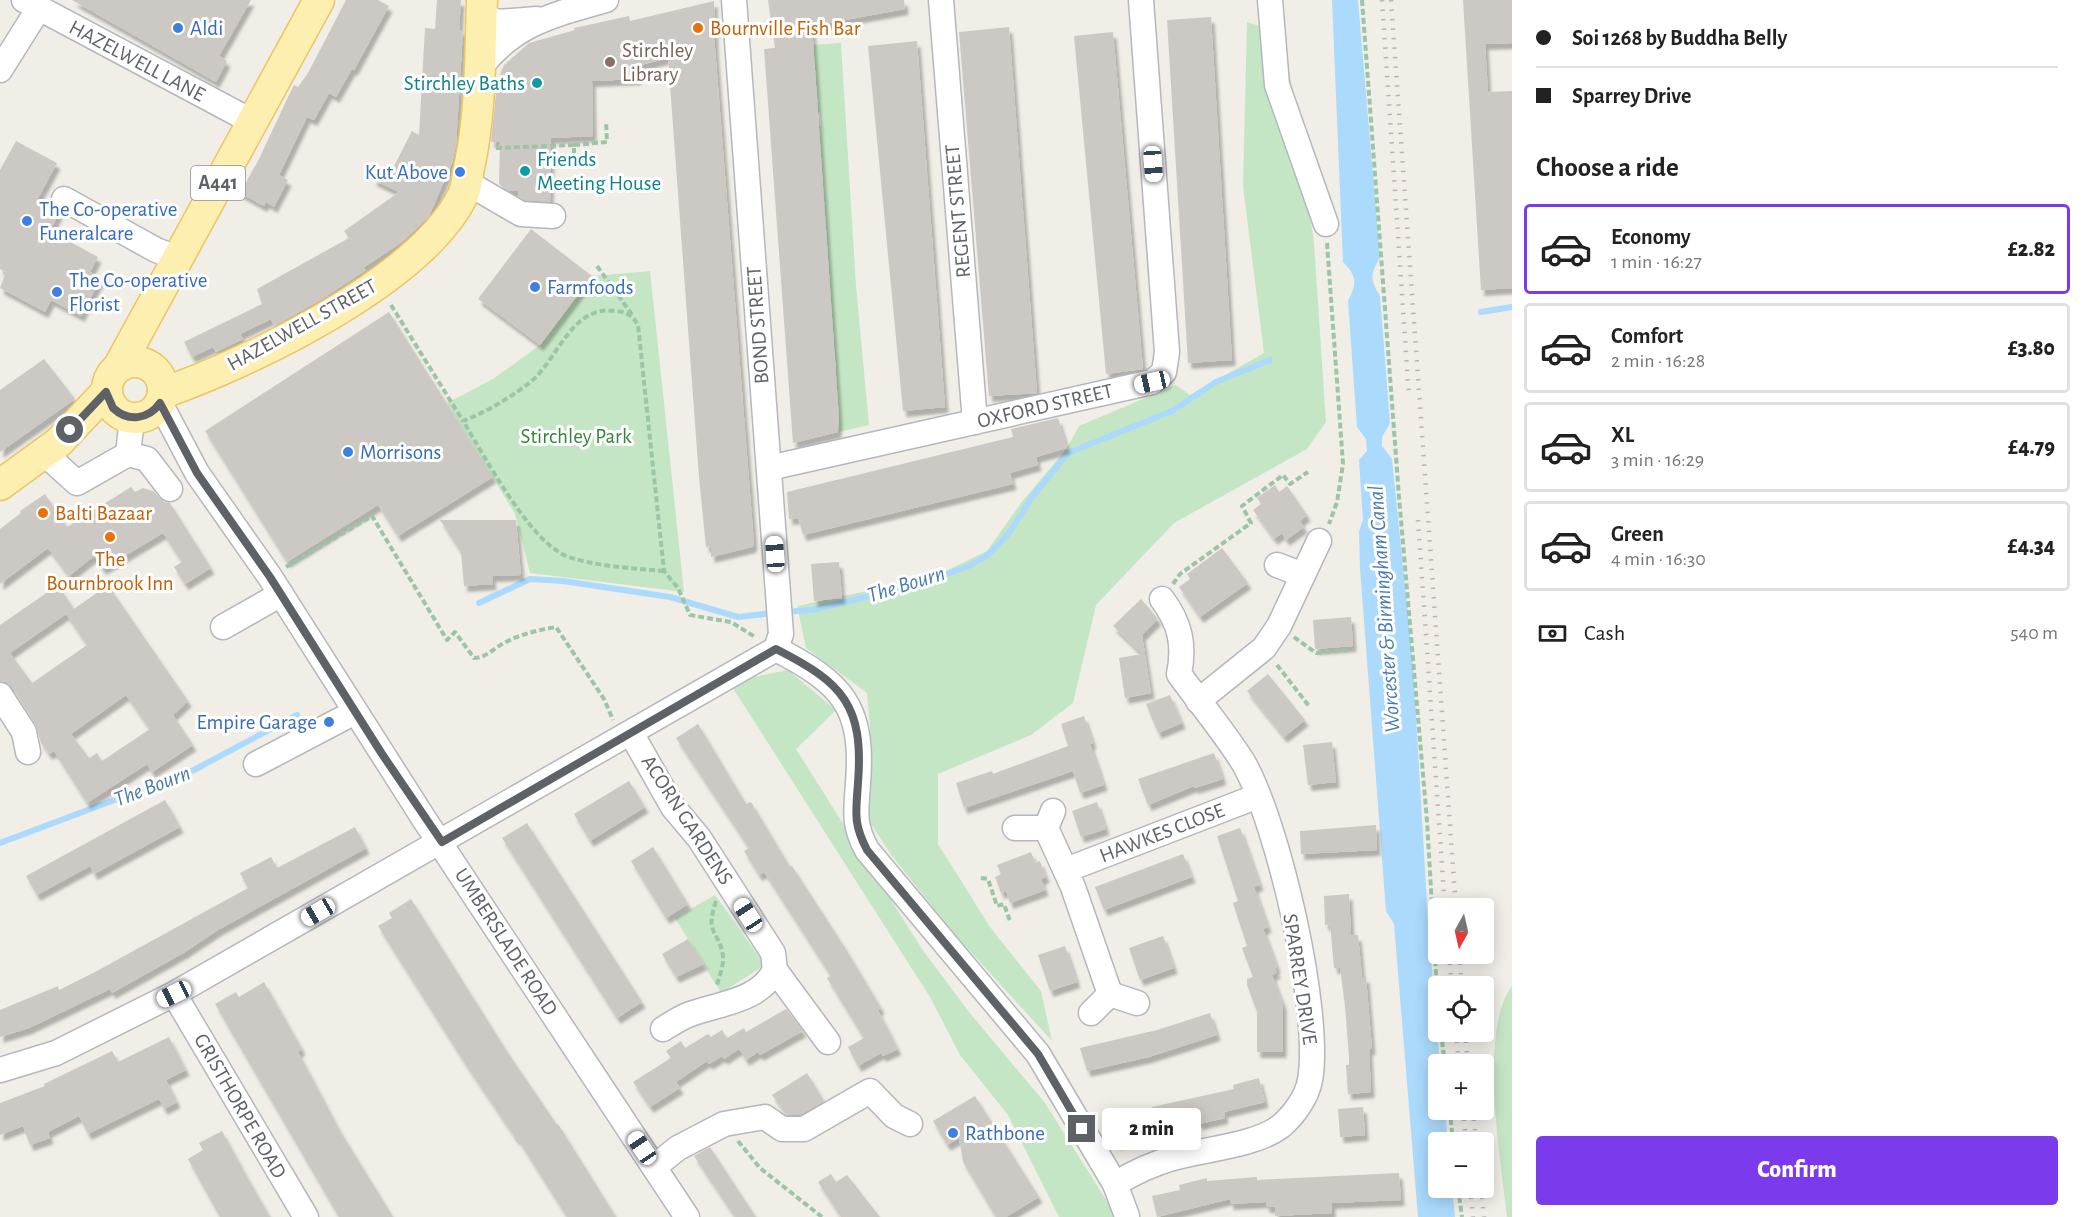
<!DOCTYPE html>
<meta charset="utf-8">
<style>
body{margin:0;font-family:"Alegreya Sans",sans-serif;background:#f6f6f6;color:#222;height:100vh;display:flex;flex-direction:column;font-size:22px;white-space:nowrap}
*{box-sizing:border-box;margin:0}
p{font-size:20px;color:#767676}
.icon{flex:none;width:33px;height:33px;fill:none;stroke:currentColor;stroke-width:2;stroke-linecap:round;stroke-linejoin:round}
.map{position:relative;flex:1;overflow:hidden}
.panel{display:flex;flex-direction:column;background:#fff;width:570px}
.panel>*{flex:none}
.hud{display:grid;align-content:center;height:132px;padding:0 24px;background:#fff}
.needle{width:39px;rotate:188deg}
.tools{position:absolute;left:1428px;top:898px;display:grid;gap:12px}
.tools a{display:grid;place-items:center;width:66px;height:66px;border-radius:6px;background:#fff;box-shadow:0 3px 15px #0003;font-size:30px}
.end{position:absolute;width:27px;height:27px;margin:-14px;border:8px solid #5e6267;background:#fff;box-shadow:0 0 0 3px #fff}
.from{border-radius:50%}
.bubble{position:absolute;height:42px;border-radius:6px;background:#fff;box-shadow:0 3px 15px #0003;font-size:20px;font-weight:800;line-height:42px;text-align:center}
.car{position:absolute;width:18px;height:36px;margin:-18px -9px;border-radius:8px;box-shadow:0 0 4px 2px #0007;background:linear-gradient(#fff 24%,#345 0 40%,#fff 0 76%,#345 0 86%,#fff 0)}
.hud b{display:flex;align-items:center;gap:21px;height:57px;font-size:22px}
.hud b+b{border-top:2px solid #e0e0e0}
.hud i{width:15px;height:15px;background:#222}
ul{padding:0;list-style:none}
li{display:flex;align-items:center;gap:18px;height:90px;margin:0 12px 9px;padding:0 12px;border:3px solid #e0e0e0;border-radius:6px}
li div{flex:1}
li b{display:block;font-size:22px}
li em{font-style:normal;font-weight:800}
li.on{border-color:#7c3aed}
li>.icon{width:54px;height:54px;stroke-width:1.5}
h2{padding:0 24px;font-size:27px;line-height:72px}
.pay{display:flex;align-items:center;gap:15px;height:66px;padding:0 24px;font-size:22px}
.pay p{margin-inline-start:auto}
.action{display:flex;gap:12px;margin-top:auto;padding:12px 24px}
.action a{flex:1;height:69px;border-radius:6px;background:#7c3aed;color:#fff;font-size:24px;font-weight:800;line-height:69px;text-align:center}
main{display:flex;flex:1;min-height:0}
.map>svg:first-child{display:block}
.green{fill:#c5e6c5}
.water{fill:#abdafc}
.lines{fill:none;stroke-linecap:round;stroke-linejoin:round}
.stream{stroke:#abdafc;stroke-width:6}
.building{fill:#ccc9c4;fill-rule:evenodd;filter:url(#shadow)}
.minor-casing{stroke:#b4b7bb;stroke-width:27}
.major-casing{stroke:#edc563;stroke-width:33}
.path{stroke:#9cc5a8;stroke-width:4;stroke-dasharray:6 3;stroke-linecap:butt}
.minor{stroke:#fff;stroke-width:24}
.major{stroke:#fcefb0;stroke-width:30}
.rail{stroke:#b5b6b7;stroke-width:4.5;stroke-dasharray:1.5 8;stroke-linecap:butt}
.route{stroke:#5e6267;stroke-width:8}
.shop-dot{fill:#3f7fe0;stroke:#fff;stroke-width:2}
.food-dot{fill:#e8710a;stroke:#fff;stroke-width:2}
.education-dot{fill:#8d6e63;stroke:#fff;stroke-width:2}
.culture-dot{fill:#0f9aa8;stroke:#fff;stroke-width:2}
.labels{text-anchor:middle;dominant-baseline:central;stroke-width:6;stroke-linejoin:round;paint-order:stroke}
.shield{fill:#fff;stroke:#8e9195;stroke-width:1.5}
.shield-label{font-size:20px;font-weight:bold;fill:#5e6267}
.shop-label{font-size:21px;fill:#366cbe;stroke:#fff;text-anchor:start}
.food-label{font-size:21px;fill:#c56008;stroke:#fff;text-anchor:start}
.education-label{font-size:21px;fill:#785e54;stroke:#fff;text-anchor:start}
.street-label{font-size:21px;fill:#5e6267;stroke:#fff}
.culture-label{font-size:21px;fill:#0d838f;stroke:#fff;text-anchor:end}
.park-label{font-size:21px;fill:#38843b;stroke:#fff}
.water-label{font-size:22px;font-style:italic;fill:#477aae;stroke:#fff}
</style>
<main>
<div class="map">
<svg width="1512" height="1217" viewBox="0 0 1512 1217">
<defs>
<filter id="shadow"><feDropShadow dx="3.5" dy="6" stdDeviation="1.5" flood-color="#0004"/></filter>
</defs>
<rect width="100%" height="100%" fill="#f0eee7"/>
<g class="green">
<path d="M1247,22L1284,34L1314,243L1326,422L1307,449L1174,523L1096,605L1073,703L1031,735L938,774V844L990,927L1041,991L1052,1041L948,927L890,853L869,821L871,740L867,693L806,648L797,606L936,576L987,551L1021,503L1067,448L1079,426L1176,385L1190,395L1264,353L1243,186Z"/>
<path d="M841,43L856,286L869,425L838,432V406L816,370L836,368L835,354L815,355L814,346L834,344L833,331L813,332L832,322L831,308L811,309L821,161L800,162L798,127L821,126L820,112L797,113L796,104L818,102L816,83H794L816,81L813,45Z"/>
<path d="M650,271L684,592L530,573L515,514L447,403L493,379L540,345L592,276Z"/>
<path d="M788,670L836,710L796,749L922,949L969,1012L1045,1103L1117,1217H1059L1008,1115L960,1055L930,997L729,682Z"/>
<path d="M715,895L765,965L721,993L675,918Z"/>
<path d="M1512,986V1217H1507C1501,1159 1478,1032 1512,986Z"/>
</g>
<path class="water" d="M1332,0H1358L1380,258C1370,274 1370,280 1380,296L1390,423L1382,437V446L1392,459L1413,665L1428,921L1440,1065L1438,1110H1445L1448,1143H1438V1188H1452L1455,1217H1418L1394,924L1386,911L1360,568L1359,532L1363,519L1359,460L1367,451L1366,439L1357,427L1348,301C1357,283 1357,276 1343,262Z"/>
<g class="lines">
<g class="stream">
<path d="M1481,312L1512,307"/>
<path d="M479,603L530,579L563,581L670,597L738,617L774,613"/>
<path d="M784,612L812,610L923,583L971,565L989,554L1009,533L1032,497L1068,453L1172,411L1216,382L1270,360"/>
<path d="M0,843L194,770L297,715"/>
</g>
</g>
<g class="building">
<path d="M72,0H251L219,56L227,61L216,82Z"/>
<path d="M346,0H378L389,6L354,70L352,69L336,97L329,93L314,120L307,117L279,175L288,180L274,207L266,202L264,206L240,193L259,159L288,97L294,85L298,87L308,73Z"/>
<path d="M437,0H461L459,30H463L456,145L452,163L429,216L402,242L363,268L366,270L322,299L274,326L271,319L240,334L243,339L216,352L213,347L192,357L184,342L262,304L257,289L349,238L344,231L399,192L373,180L379,166L391,172L412,131L419,135L425,28L435,29Z"/>
<path d="M768,0H904L905,9L812,26L839,419L838,432L793,443L764,49L775,48Z"/>
<path d="M1463,0H1512V43L1485,44L1488,92L1512,91V288L1481,290Z"/>
<path d="M714,1L715,48L754,544L752,547L711,557V546L706,547L699,477L668,58L637,66L638,79L592,81L593,136L551,138L550,202L525,200L518,196V191H509L499,184L500,142H491L497,82L504,65L529,43L575,30L574,28L629,16L630,21Z"/>
<path d="M1211,17L1232,360L1188,363L1167,20Z"/>
<path d="M1009,27L1037,393L989,396L959,32Z"/>
<path d="M1113,32L1143,369L1106,374L1074,36Z"/>
<path d="M917,41L945,407L903,411L868,46Z"/>
<path d="M16,141L57,163L37,200L59,213L50,231L98,257L90,272L101,278L81,316L51,300L45,312L0,288L6,272L0,269V170Z"/>
<path d="M531,229L592,276L540,345L478,299Z"/>
<path d="M389,312L493,477L398,536L378,505L287,562L205,431Z"/>
<path d="M44,359L75,399L0,452V390Z"/>
<path d="M1058,418L1067,448L1036,457L1038,465L1010,473L1013,484L803,535L798,518L789,519L787,492L1013,437L1011,429Z"/>
<path d="M1275,485L1279,492L1287,486L1307,515L1300,521L1304,527L1286,540L1282,533L1274,539L1253,510L1261,504L1257,498Z"/>
<path d="M131,487L135,492L143,488L153,491L164,502L170,503L211,568L185,584L174,567L182,562L163,533L103,569L94,556L69,576L48,548L0,584V529L21,513L20,511L45,494L67,527Z"/>
<path d="M440,520H516L521,575L492,576L493,584L464,586L461,552Z"/>
<path d="M1222,548L1248,583L1200,617L1179,587L1190,579L1187,574Z"/>
<path d="M839,562L842,598L814,601L811,564Z"/>
<path d="M58,585L74,609L108,585L188,701L173,715L193,745L152,772L147,764L87,803L54,751L49,754L41,743L36,725L12,687L0,681V625ZM66,614L87,645L32,683L10,653ZM126,695L150,729L102,761L97,753L89,758L71,734Z"/>
<path d="M1141,599L1158,619L1142,635L1151,693L1125,698L1119,658L1142,654L1113,626Z"/>
<path d="M1351,617L1353,646L1315,649L1313,620Z"/>
<path d="M1268,674L1305,720L1284,737L1247,691Z"/>
<path d="M1170,695L1182,723L1158,733L1146,704Z"/>
<path d="M1084,716L1093,743L1090,744L1104,785L1080,793L1073,771L964,808L956,783L992,771L993,774L1068,746L1061,724Z"/>
<path d="M698,724L746,804L751,802L790,867L792,866L847,951L881,1008L878,1010L898,1049L883,1056L881,1053L858,1066L848,1047L864,1038L827,978L831,976L764,872L759,875L744,851L749,848L676,738Z"/>
<path d="M1332,742L1336,782L1308,785L1303,745Z"/>
<path d="M1214,753L1223,779L1195,788L1194,786L1148,805L1138,779Z"/>
<path d="M629,781L645,807L590,841L574,814Z"/>
<path d="M165,800L180,827L94,874L90,866L37,895L26,876Z"/>
<path d="M1097,802L1106,829L1081,837L1072,811Z"/>
<path d="M527,823L642,1002L617,1018L502,838Z"/>
<path d="M1376,825L1377,850L1301,854L1300,831Z"/>
<path d="M355,827L366,848L218,930L185,952L112,993L110,989L29,1028L0,1037V1010L58,986L59,990L95,972L248,888L240,873L271,857L277,868Z"/>
<path d="M1240,828L1260,885L1254,887L1268,927L1263,929L1277,967L1275,968L1277,973L1272,975L1283,1004V1052H1257V1012L1247,985V979L1253,977L1242,948L1247,946L1233,903L1238,901L1217,836Z"/>
<path d="M653,847L688,904L666,918L631,861Z"/>
<path d="M1031,852L1035,863L1040,861L1046,877L1041,879L1045,890L1010,903L1006,891L1001,893L995,877L1001,874L997,865Z"/>
<path d="M1183,854L1192,877L1104,910L1095,887Z"/>
<path d="M1349,894L1351,935H1358L1362,977H1366L1372,1049H1369L1371,1092L1348,1094L1346,1065H1349V1057L1345,1006L1340,968H1334L1330,924L1325,925L1324,896Z"/>
<path d="M411,899L506,1050L557,1125L558,1124L616,1217H567L517,1138L516,1139L466,1065L378,926L392,918L389,913Z"/>
<path d="M1163,936L1174,968L1140,980L1129,948Z"/>
<path d="M688,939L704,964L676,977L662,954Z"/>
<path d="M1065,946L1077,982L1050,991L1038,955Z"/>
<path d="M264,982L302,1049L298,1052L340,1131L393,1217H339L215,1004L236,992L239,997Z"/>
<path d="M786,1009L803,1031L760,1055L758,1052L746,1060L739,1049L724,1059L722,1056L709,1064L707,1061L676,1082L680,1088L650,1107L633,1082L671,1058L666,1051L681,1041L685,1048L708,1034L711,1037L722,1030L727,1038L744,1028L746,1032Z"/>
<path d="M1210,1013L1217,1035L1149,1057L1087,1071L1080,1048L1157,1030Z"/>
<path d="M169,1037L186,1070L166,1080L177,1102L164,1109L159,1099L88,1134L79,1116L48,1132L50,1138L30,1145L23,1126L0,1135V1103L45,1086L44,1084L112,1051L118,1062Z"/>
<path d="M807,1073L824,1101L800,1115H787L772,1095Z"/>
<path d="M1259,1078L1265,1102L1224,1112L1225,1118L1199,1124L1198,1121L1117,1144L1111,1119L1152,1109V1107L1234,1089L1233,1085Z"/>
<path d="M975,1096L1039,1197L1006,1217H996L963,1162L959,1138L947,1145L933,1121Z"/>
<path d="M1363,1107L1365,1135L1340,1137L1338,1109Z"/>
<path d="M222,1131L247,1177L270,1217H220L188,1159L203,1150L199,1143Z"/>
<path d="M710,1147L736,1187L756,1217H735L694,1156Z"/>
<path d="M1399,1173L1401,1200L1332,1203V1213L1275,1216V1207H1266V1202L1230,1204V1199L1157,1217L1152,1196L1180,1190L1179,1185L1207,1178V1181L1257,1177V1180Z"/>
<path d="M831,1174L836,1182L847,1175L880,1217H841L818,1182Z"/>
</g>
<g class="lines">
<defs>
<g id="minor">
<path d="M24,0L251,121"/>
<path d="M734,0L781,634L776,649"/>
<path d="M941,0L975,422"/>
<path d="M1270,0L1277,85L1326,224"/>
<path d="M481,14L497,22L537,19"/>
<path d="M479,69C514,23 553,15 606,0"/>
<path d="M0,70L39,8"/>
<path d="M466,182L521,214L553,216"/>
<path d="M64,199L156,250L177,258"/>
<path d="M160,403L197,473L270,577L424,819L687,1217"/>
<path d="M44,453L77,483L128,454L147,459L170,489"/>
<path d="M128,454L132,418"/>
<path d="M769,468L1152,382L1164,372L1167,352L1141,0"/>
<path d="M1277,565L1303,575"/>
<path d="M223,627L281,594"/>
<path d="M776,649C842,683 864,706 858,783C856,813 853,824 867,850L1038,1054L1115,1184L1127,1216"/>
<path d="M0,695L24,732L28,752"/>
<path d="M1198,701L1264,648L1279,626L1319,541"/>
<path d="M631,733L673,807L699,838L773,953L775,970L828,1042"/>
<path d="M256,764L355,712"/>
<path d="M1053,811L1046,828L1073,887L1110,994L1091,1013"/>
<path d="M1015,828H1046"/>
<path d="M1066,870L1258,796"/>
<path d="M174,994L306,1217"/>
<path d="M1110,994L1137,1003"/>
<path d="M663,1029C671,1024 680,1018 688,1015C719,1003 759,1002 775,970"/>
<path d="M0,1070L56,1053L174,994L776,649"/>
<path d="M654,1167L678,1148L724,1124L765,1117L782,1129H804L870,1091L894,1116L910,1124"/>
<path d="M1115,1184C1133,1173 1152,1164 1173,1158C1204,1149 1255,1146 1281,1126C1294,1115 1307,1097 1310,1080C1322,1013 1278,822 1243,762C1224,732 1200,703 1179,674C1185,645 1180,623 1162,599"/>
</g>
<g id="major">
<circle cx="135" cy="390" r="28"/>
<path d="M119,366L319,0"/>
<path d="M163,393C251,362 422,280 463,195C467,187 467,177 469,168C481,114 480,56 482,0"/>
<path d="M0,485L59,442L106,392"/>
</g>
</defs>
<use href="#minor" class="minor-casing"/>
<use href="#major" class="major-casing"/>
<g class="path">
<path d="M1362,0L1399,497L1427,821L1438,1008"/>
<path d="M574,145L607,142L606,121"/>
<path d="M496,148L574,145V153"/>
<path d="M1327,243L1343,464L1337,502L1329,524"/>
<path d="M597,266L633,316"/>
<path d="M391,305L463,421"/>
<path d="M286,567L372,516L447,640L455,632L474,658C486,658 494,648 504,643C521,634 538,630 556,627L604,699L613,720"/>
<path d="M664,571C632,568 599,567 569,557C530,544 485,456 463,421C486,412 508,399 528,384C558,362 570,304 616,311C627,312 633,316 638,325L664,571L678,588L690,615L731,622L755,637"/>
<path d="M1173,584L1180,574L1251,523L1242,506L1283,475L1290,484L1308,472"/>
<path d="M1294,637L1316,653L1347,650"/>
<path d="M1277,665L1309,706"/>
<path d="M981,878L988,879L997,906L1004,904L1010,921"/>
<path d="M716,901C704,936 720,930 723,957C724,965 719,977 717,985"/>
<path d="M1441,1032L1445,1065"/>
<path d="M1450,1110L1453,1143"/>
<path d="M738,1141L760,1168L822,1217"/>
<path d="M1458,1188L1462,1217"/>
</g>
<use href="#minor" class="minor"/>
<use href="#major" class="major"/>
<g class="rail">
<path d="M1382,0L1409,397"/>
<path d="M1391,0L1456,909"/>
<path d="M1418,520L1445,909"/>
<path d="M1449,954L1452,987"/>
<path d="M1459,954L1462,987"/>
<path d="M1456,1032L1459,1065"/>
<path d="M1465,1032L1468,1065"/>
<path d="M1463,1110L1466,1143"/>
<path d="M1473,1110L1476,1143"/>
<path d="M1470,1188L1473,1217"/>
<path d="M1481,1188L1484,1217"/>
</g>
</g>
<g class="lines">
<path class="route" d="M70,430L106,392L113,408C128,422 148,420 160,403L197,473L270,577L382,754L442,842L776,649C843,683 864,705 858,783C856,813 853,823 867,850L1038,1054L1082,1129"/>
</g>
<g class="shop-dot">
<circle cx="178" cy="28" r="6"/>
<circle cx="460" cy="172" r="6"/>
<circle cx="27" cy="221" r="6"/>
<circle cx="535" cy="287" r="6"/>
<circle cx="57" cy="292" r="6"/>
<circle cx="348" cy="452" r="6"/>
<circle cx="329" cy="722" r="6"/>
<circle cx="953" cy="1133" r="6"/>
</g>
<g class="food-dot">
<circle cx="698" cy="28" r="6"/>
<circle cx="43" cy="513" r="6"/>
<circle cx="110" cy="537" r="6"/>
</g>
<circle class="education-dot" cx="610" cy="62" r="6"/>
<g class="culture-dot">
<circle cx="537" cy="83" r="6"/>
<circle cx="525" cy="171" r="6"/>
</g>
<g class="labels">
<rect class="shield" x="191" y="166" width="54" height="34" rx="4.5"/>
<g class="shield-label">
<text x="218" y="183">A441</text>
</g>
<g class="shop-label">
<text x="190" y="28">Aldi</text>
<text x="448" y="172" text-anchor="end">Kut Above</text>
<text x="39" y="209">The Co-operative<tspan x="39" dy="24">Funeralcare</tspan></text>
<text x="69" y="280">The Co-operative<tspan x="69" dy="24">Florist</tspan></text>
<text x="547" y="287">Farmfoods</text>
<text x="360" y="452">Morrisons</text>
<text x="317" y="722" text-anchor="end">Empire Garage</text>
<text x="965" y="1133">Rathbone</text>
</g>
<g class="food-label">
<text x="710" y="28">Bournville Fish Bar</text>
<text x="55" y="513">Balti Bazaar</text>
<text x="110" y="559" text-anchor="middle">The<tspan x="110" dy="24">Bournbrook Inn</tspan></text>
</g>
<g class="education-label">
<text x="622" y="50">Stirchley<tspan x="622" dy="24">Library</tspan></text>
</g>
<g class="street-label">
<text transform="translate(137 61) rotate(28)">HAZELWELL LANE</text>
<text transform="translate(958 211) rotate(-95)">REGENT STREET</text>
<text transform="translate(302 325) rotate(-29)">HAZELWELL STREET</text>
<text transform="translate(758 325) rotate(-94)">BOND STREET</text>
<text transform="translate(1045 406) rotate(-13)">OXFORD STREET</text>
<text transform="translate(687 820) rotate(57)">ACORN GARDENS</text>
<text transform="translate(1162 833) rotate(-21)">HAWKES CLOSE</text>
<text transform="translate(506 942) rotate(57)">UMBERSLADE ROAD</text>
<text transform="translate(1300 979) rotate(81)">SPARREY DRIVE</text>
<text transform="translate(240 1106) rotate(60)">GRISTHORPE ROAD</text>
</g>
<g class="culture-label">
<text x="525" y="83">Stirchley Baths</text>
<text x="537" y="159" text-anchor="start">Friends<tspan x="537" dy="24">Meeting House</tspan></text>
</g>
<g class="park-label">
<text x="576" y="436">Stirchley Park</text>
</g>
<g class="water-label">
<text transform="translate(906 584) rotate(-17)">The Bourn</text>
<text transform="translate(1384 609) rotate(-94)">Worcester &amp; Birmingham Canal</text>
<text transform="translate(152 786) rotate(-21)">The Bourn</text>
</g>
</g>
</svg>
<div class="tools">
<a><svg class="needle" viewBox="-14 -14 28 28"><path d="M0-13l5 13h-10z" fill="#e53935"/><path d="M0 13l5-13h-10z" fill="#767676"/></svg></a>
<a><svg class="icon" aria-label="locate" viewBox="0 0 24 24"><circle cx="12" cy="12" r="6"/><path d="M12 2v4M12 18v4M2 12h4M18 12h4"/></svg></a>
<a>+</a>
<a>−</a>
</div>
<i class="end from" style="left:70px;top:430px"></i>
<i class="end" style="left:1082px;top:1129px"></i>
<div class="bubble" style="left:1102px;top:1108px;width:99px">2 min</div>
<i class="car" style="left:1153px;top:164px;rotate:176deg"></i>
<i class="car" style="left:1152px;top:382px;rotate:257deg"></i>
<i class="car" style="left:775px;top:554px;rotate:356deg"></i>
<i class="car" style="left:318px;top:912px;rotate:240deg"></i>
<i class="car" style="left:748px;top:915px;rotate:327deg"></i>
<i class="car" style="left:174px;top:994px;rotate:244deg"></i>
<i class="car" style="left:642px;top:1148px;rotate:326deg"></i>
</div>
<section class="panel">
<div class="hud">
<b><i class="from"></i>Soi 1268 by Buddha Belly</b>
<b><i></i>Sparrey Drive</b>
</div>
<h2>Choose a ride</h2>
<ul>
<li class="on"><svg class="icon" aria-label="car" viewBox="0 0 24 24"><path d="M5 17H2v-5l4-1 3-4h7l3 4 3 1v5h-3M9 17h6M6 11h13"/><circle cx="7" cy="17" r="2"/><circle cx="17" cy="17" r="2"/></svg><div><b>Economy</b><p>1 min · 16:27</p></div><em>£2.82</em></li>
<li><svg class="icon" aria-label="car" viewBox="0 0 24 24"><path d="M5 17H2v-5l4-1 3-4h7l3 4 3 1v5h-3M9 17h6M6 11h13"/><circle cx="7" cy="17" r="2"/><circle cx="17" cy="17" r="2"/></svg><div><b>Comfort</b><p>2 min · 16:28</p></div><em>£3.80</em></li>
<li><svg class="icon" aria-label="car" viewBox="0 0 24 24"><path d="M5 17H2v-5l4-1 3-4h7l3 4 3 1v5h-3M9 17h6M6 11h13"/><circle cx="7" cy="17" r="2"/><circle cx="17" cy="17" r="2"/></svg><div><b>XL</b><p>3 min · 16:29</p></div><em>£4.79</em></li>
<li><svg class="icon" aria-label="car" viewBox="0 0 24 24"><path d="M5 17H2v-5l4-1 3-4h7l3 4 3 1v5h-3M9 17h6M6 11h13"/><circle cx="7" cy="17" r="2"/><circle cx="17" cy="17" r="2"/></svg><div><b>Green</b><p>4 min · 16:30</p></div><em>£4.34</em></li>
</ul>
<div class="pay"><svg class="icon" aria-label="cash" viewBox="0 0 24 24"><path d="M3 7h18v10H3z"/><circle cx="12" cy="12" r="2"/></svg>Cash<p>540 m</p></div>
<div class="action"><a>Confirm</a></div>
</section>
</main>
